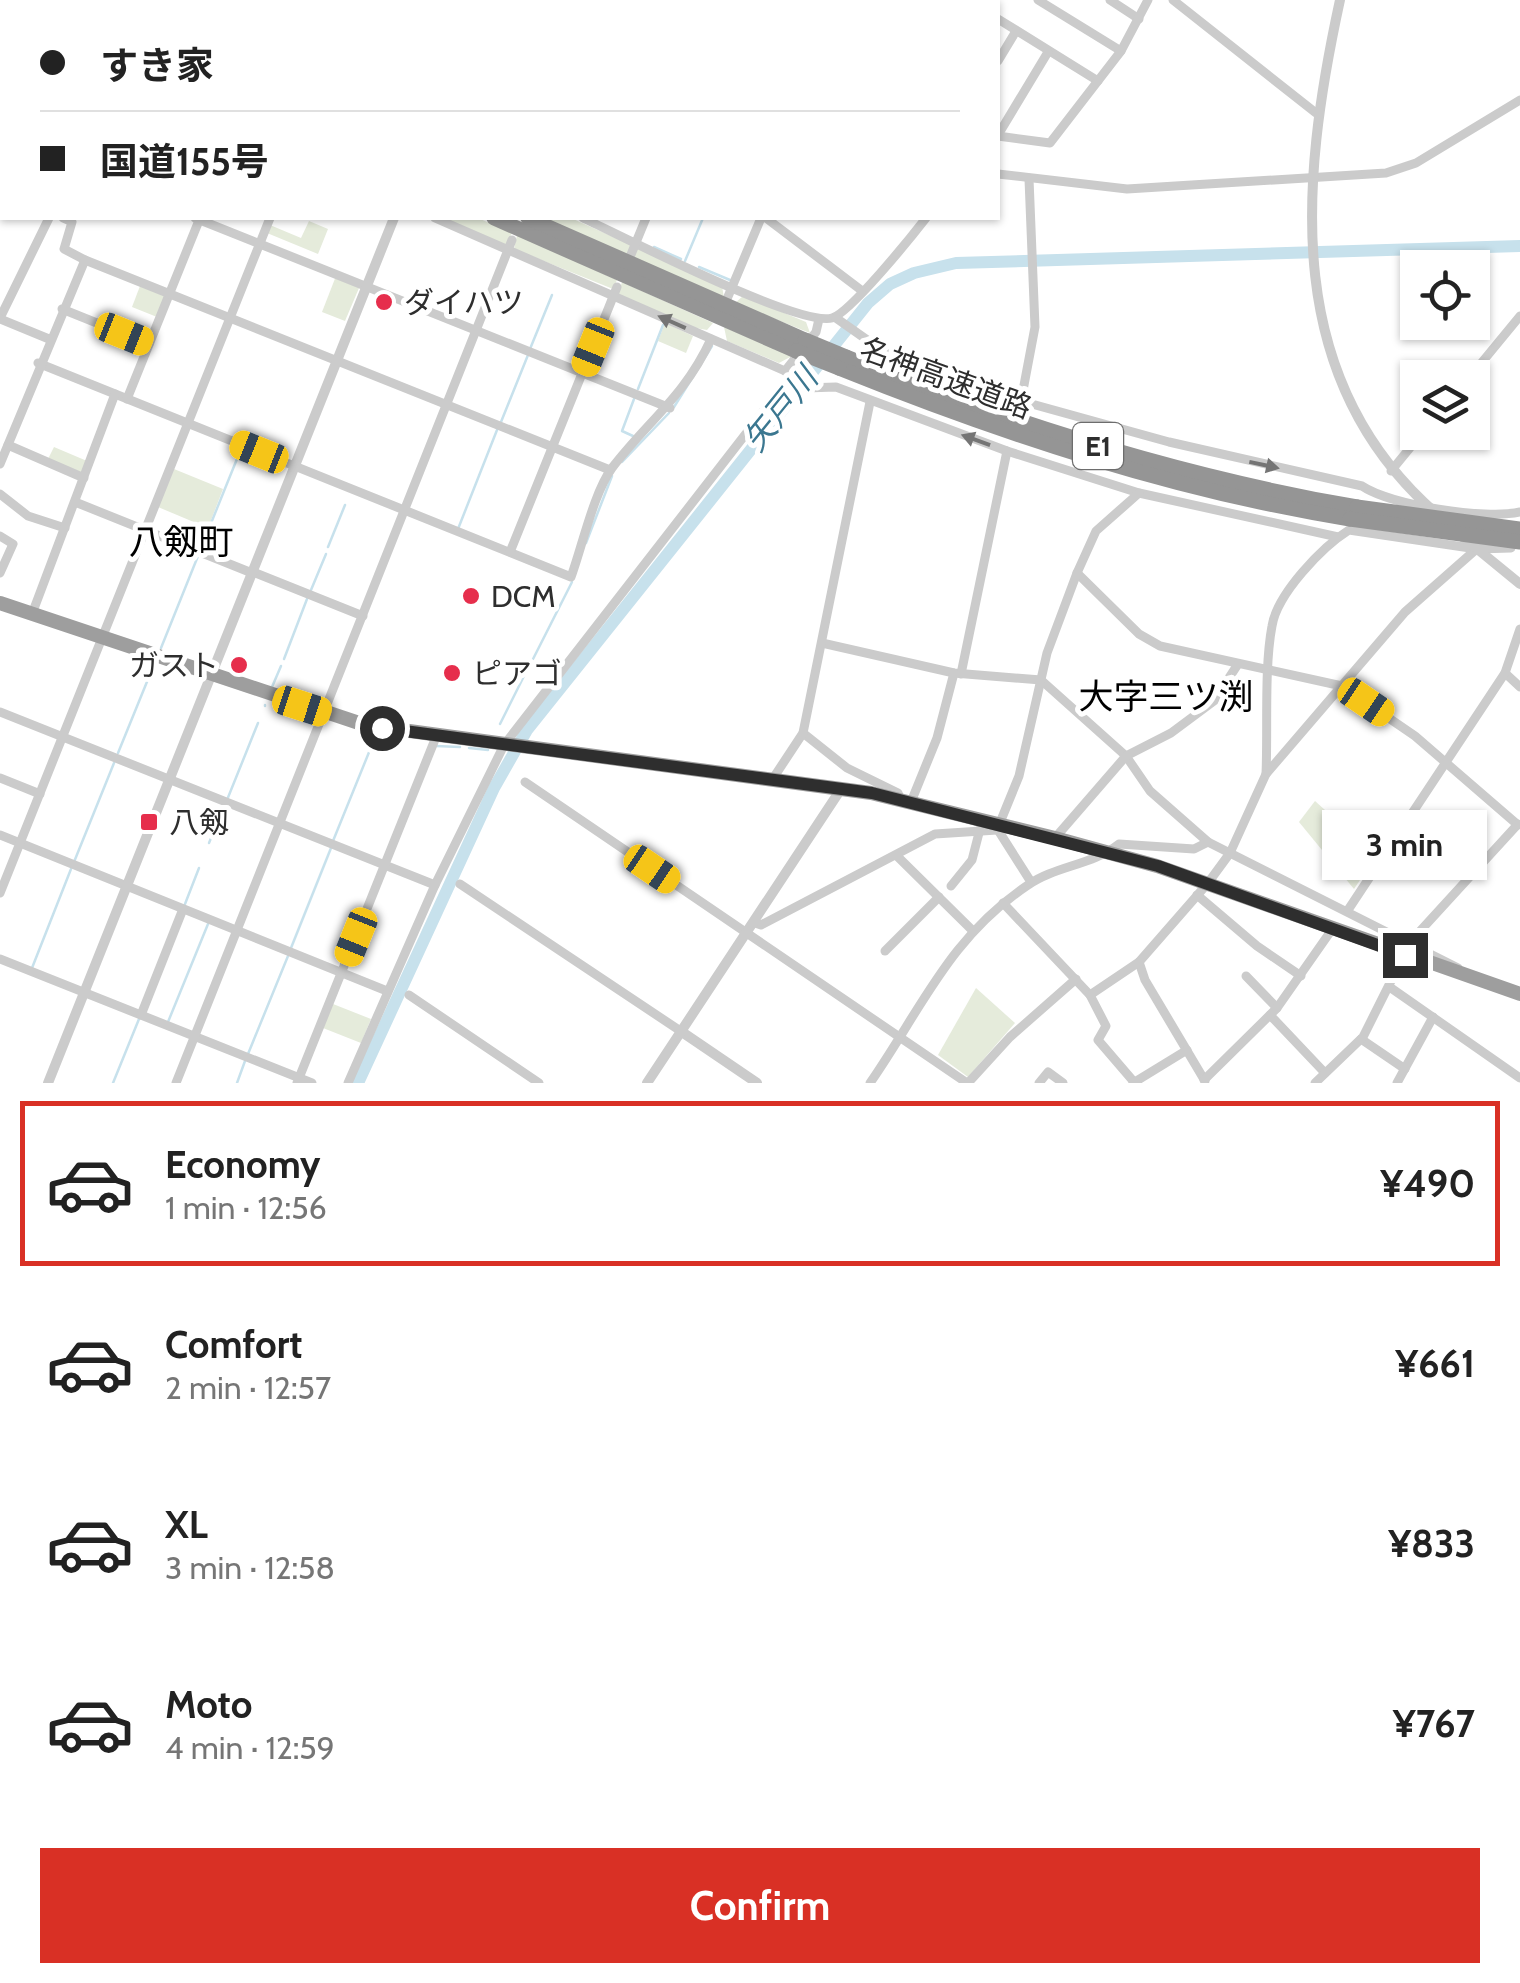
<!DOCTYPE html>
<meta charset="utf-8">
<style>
body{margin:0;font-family:Cabin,"Noto Sans JP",sans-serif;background:#f6f6f6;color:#222;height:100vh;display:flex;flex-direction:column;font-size:38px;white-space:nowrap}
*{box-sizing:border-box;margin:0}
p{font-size:32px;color:#767676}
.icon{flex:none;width:55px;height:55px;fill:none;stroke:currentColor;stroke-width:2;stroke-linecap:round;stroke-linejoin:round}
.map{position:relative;height:1083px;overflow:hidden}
.sheet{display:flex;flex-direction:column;background:#fff;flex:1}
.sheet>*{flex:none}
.hud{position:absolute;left:0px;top:0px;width:1000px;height:220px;box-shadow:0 2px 8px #0004;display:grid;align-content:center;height:220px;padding:0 40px;background:#fff}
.fabs{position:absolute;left:1400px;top:250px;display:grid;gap:20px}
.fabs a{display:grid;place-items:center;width:90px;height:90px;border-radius:0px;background:#fff;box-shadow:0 2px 8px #0004;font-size:50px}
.end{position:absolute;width:45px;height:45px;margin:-22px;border:12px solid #2e2e2e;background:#fff;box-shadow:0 0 0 5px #fff}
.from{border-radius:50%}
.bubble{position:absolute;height:70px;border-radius:0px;background:#fff;box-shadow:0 2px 8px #0004;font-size:32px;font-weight:800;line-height:70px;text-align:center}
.car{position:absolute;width:30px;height:60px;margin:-30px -15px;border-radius:12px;box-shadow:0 0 8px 2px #0007;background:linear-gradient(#f5c518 24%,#345 0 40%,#f5c518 0 76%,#345 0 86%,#f5c518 0)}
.hud b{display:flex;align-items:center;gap:35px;height:95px;font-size:38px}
.hud b+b{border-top:2px solid #e0e0e0}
.hud i{width:25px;height:25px;background:#222}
ul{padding:18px 0 0;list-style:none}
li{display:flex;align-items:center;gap:30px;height:165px;margin:0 20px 15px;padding:0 20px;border:5px solid transparent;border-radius:0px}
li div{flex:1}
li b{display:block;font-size:38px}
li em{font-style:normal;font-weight:800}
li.active{border-color:#d93025}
li>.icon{width:90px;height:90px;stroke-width:1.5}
.cta{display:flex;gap:20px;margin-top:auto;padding:20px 40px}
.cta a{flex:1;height:115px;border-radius:0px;background:#d93025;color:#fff;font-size:40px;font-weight:800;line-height:115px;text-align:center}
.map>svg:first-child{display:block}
.green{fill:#e5ebdb}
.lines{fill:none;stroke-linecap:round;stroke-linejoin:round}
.stream{stroke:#c7e1ec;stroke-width:2.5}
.river{stroke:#c7e1ec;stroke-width:12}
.minor{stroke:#cbcbcb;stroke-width:9}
.tertiary{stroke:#cbcbcb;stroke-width:10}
.trunk{stroke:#9e9e9e;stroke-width:14}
.motorway{stroke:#959595;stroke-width:15}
.motorway-bridge{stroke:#959595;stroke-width:15}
.oneway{fill:#757575}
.route{stroke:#2e2e2e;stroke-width:12}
.poi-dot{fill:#e62e4c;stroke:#fff;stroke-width:4}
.labels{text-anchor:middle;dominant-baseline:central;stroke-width:10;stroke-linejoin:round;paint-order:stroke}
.shield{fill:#fff;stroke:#6d6d6d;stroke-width:2.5}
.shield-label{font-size:28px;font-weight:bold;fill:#2e2e2e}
.poi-label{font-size:30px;fill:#2e2e2e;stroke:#fff;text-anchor:start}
.street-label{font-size:30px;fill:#2e2e2e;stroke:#fff}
.water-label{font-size:32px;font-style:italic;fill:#3b7790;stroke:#fff}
.quarter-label{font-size:35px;fill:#000;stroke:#fff}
</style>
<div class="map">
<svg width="1520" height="1083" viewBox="0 0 1520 1083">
<rect width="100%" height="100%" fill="#fff"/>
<g class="green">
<path d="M443,218H478L512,233L506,245Z"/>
<path d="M541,218H571L631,245L627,256Z"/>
<path d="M309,221L328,229L318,254L267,233L270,225L301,238Z"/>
<path d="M517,235L617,280L613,289L514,249Z"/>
<path d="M636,248L722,286L724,298L632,258Z"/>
<path d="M336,276L359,288L345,321L322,312Z"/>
<path d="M622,282L713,323L707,330L696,328L618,295Z"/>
<path d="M140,286L165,296L157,317L132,307Z"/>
<path d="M743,296L806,322L810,333L735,303Z"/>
<path d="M665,323L693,336L686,353L658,341Z"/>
<path d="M724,327L792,356L779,363L727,341Z"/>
<path d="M54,447L87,461L82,473L48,459Z"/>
<path d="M174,469L223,489L208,528L158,507Z"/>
<path d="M1315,801L1376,856L1354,889L1299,822Z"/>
<path d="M976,988L1015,1023L968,1077L938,1055Z"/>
<path d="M333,1004L371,1019L361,1043L323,1028Z"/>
</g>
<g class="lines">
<g class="stream">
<path d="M119,0L122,2"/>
<path d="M84,2H85"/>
<path d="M917,2L919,0"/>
<path d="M654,247L681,259"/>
<path d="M685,261L703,218"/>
<path d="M699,267L730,280"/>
<path d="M530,349L552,295"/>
<path d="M638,389L663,325"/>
<path d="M674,407L712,346"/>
<path d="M501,422L528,355"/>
<path d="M633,436L622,431L634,399"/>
<path d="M622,462L669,413"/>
<path d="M458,529L497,430"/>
<path d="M586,543L612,476"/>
<path d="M328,547L345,505"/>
<path d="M201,548L241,449"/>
<path d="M311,590L326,554"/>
<path d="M161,648L198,556"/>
<path d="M284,659L307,599"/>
<path d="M530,665L572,582"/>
<path d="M272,687L281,666"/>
<path d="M265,706V705"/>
<path d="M500,724L526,672"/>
<path d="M436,746L460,747"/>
<path d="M469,748L488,750"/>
<path d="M118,753L153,667"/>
<path d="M227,800L258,723"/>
<path d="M333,841L376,735"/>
<path d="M209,843L224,806"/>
<path d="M74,862L114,763"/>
<path d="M185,904L199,868"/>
<path d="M291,948L331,848"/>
<path d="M32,968L71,869"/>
<path d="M168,1022L208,924"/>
<path d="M248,1054L288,956"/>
<path d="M113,1083L139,1019"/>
<path d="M237,1083L245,1061"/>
</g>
<path class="river" d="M358,1083L494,788L527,730L868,303L890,284L914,273L956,263L1520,246"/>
<g class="minor">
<path d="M162,0L165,2"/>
<path d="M277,0L283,2"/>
<path d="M718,0L721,2"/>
<path d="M800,0L802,2"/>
<path d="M967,0L971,2"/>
<path d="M1038,0L1121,51"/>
<path d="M1110,0L1139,19"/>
<path d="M1173,0L1316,113"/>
<path d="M182,2L184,0"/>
<path d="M290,2L291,0"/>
<path d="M360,2L361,0"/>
<path d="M612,2L613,0"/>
<path d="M945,2L946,0"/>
<path d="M990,2L992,0"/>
<path d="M998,19L1098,81"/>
<path d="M0,49L2,50"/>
<path d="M998,61L1016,31"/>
<path d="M0,91L2,92"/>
<path d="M998,135L1048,52"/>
<path d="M998,136L1050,143L1121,51L1148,0"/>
<path d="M0,144L2,145"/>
<path d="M0,161L2,157"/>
<path d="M998,174L1127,189L1386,173L1416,163L1520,100"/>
<path d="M0,187L2,188"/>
<path d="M63,218L72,222L64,249L85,260"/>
<path d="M195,218L670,408"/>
<path d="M435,218L785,371L805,388L836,387L1007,451L1139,493L1338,537"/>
<path d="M583,218C624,237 798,327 832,318C850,313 912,236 926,218"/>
<path d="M766,218L861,290"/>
<path d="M630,257L646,218"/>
<path d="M727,299L761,218"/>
<path d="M62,309L149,344"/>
<path d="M0,318L49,218"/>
<path d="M836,318L890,356L1021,401L1169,442L1362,486C1390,505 1486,520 1520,512"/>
<path d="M0,319L49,339"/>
<path d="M38,363L571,577C582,547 594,492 612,468C648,421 685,396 711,339"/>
<path d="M785,371L816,332L819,319"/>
<path d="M1469,378L1520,316"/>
<path d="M127,399L200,218"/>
<path d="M1021,401L1035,327L1029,179"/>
<path d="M8,445L84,478"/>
<path d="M0,464L85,260L610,470"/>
<path d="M1391,471L1423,432"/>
<path d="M0,494L28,516L65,528"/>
<path d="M75,502L252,573"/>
<path d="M0,536L13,544L0,573"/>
<path d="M510,552L617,287"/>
<path d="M253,572L363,616"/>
<path d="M1077,573L1139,634L1160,646L1342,686L1415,736L1518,825"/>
<path d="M32,614L115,394"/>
<path d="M822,643L954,673L1041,680L1126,756L1150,791L1208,842L1458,968"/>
<path d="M1505,673L1520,687"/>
<path d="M961,674L1007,451"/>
<path d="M0,712L435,885"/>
<path d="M803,733L847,768L898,793L901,800"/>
<path d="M1266,774C1268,730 1264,668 1272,626C1277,594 1322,547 1349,530L1477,549L1511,548"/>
<path d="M0,778L40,794"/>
<path d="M772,780L803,733L870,402"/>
<path d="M525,782L967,1083"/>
<path d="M911,802L937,738L954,673"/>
<path d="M998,830L1031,882"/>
<path d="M0,835L387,991"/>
<path d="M1055,838L1126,756L1171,733L1214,701L1238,664"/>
<path d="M897,856L972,930"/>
<path d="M460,884L682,1032"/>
<path d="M951,886L972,860L980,829"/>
<path d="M0,893L270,218"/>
<path d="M1197,895L1257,946L1301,976"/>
<path d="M1003,903L1090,995L1106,1026L1098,1040L1134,1082"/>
<path d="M1348,910L1505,673L1520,629"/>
<path d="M755,923L761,925L935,834L997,830L1019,776L1047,653L1077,573L1096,531L1139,493"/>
<path d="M885,951L939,897"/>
<path d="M0,959L312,1083"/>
<path d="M1139,962L1145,980L1205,1081"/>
<path d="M1246,976L1277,1008"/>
<path d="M1391,988L1520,1078"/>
<path d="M409,995L539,1083"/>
<path d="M1090,995L1139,962L1208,883L1230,853L1266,774L1405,612L1481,545"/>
<path d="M141,1015L183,909"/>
<path d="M1270,1015L1325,1073"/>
<path d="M1361,1039L1405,1069"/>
<path d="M1204,1080L1277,1008L1333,928"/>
<path d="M176,1083L512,240"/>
<path d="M297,1083L436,737"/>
<path d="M348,1083L435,885L504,745L790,377"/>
<path d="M870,1083C922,1008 949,938 1028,885C1055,866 1093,865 1119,844L1194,849L1208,842"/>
<path d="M968,1083L1010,1037L1076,979"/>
<path d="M1039,1083L1048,1072L1063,1083"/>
<path d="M1133,1083L1187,1050"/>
<path d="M1315,1083L1363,1037L1411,941L1518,824"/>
<path d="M1397,1083L1433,1017"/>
</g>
<g class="tertiary">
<path d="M69,0L77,2"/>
<path d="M1340,0C1300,184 1281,381 1439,516"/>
<path d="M482,2L483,0"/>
<path d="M1459,534L1520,584"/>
<path d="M682,1032L757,1083"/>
<path d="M48,1083L394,218"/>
<path d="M647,1083L841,789"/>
</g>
<path class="trunk" d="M0,603L365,725L871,793L1055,838L1157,866L1520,994"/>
<g class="motorway">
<path d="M0,6H2"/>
<path d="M0,20L2,21"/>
<path d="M494,218L796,351"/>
<path d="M528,218L805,340"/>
<path d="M846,357C1011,423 1182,477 1357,507"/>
<path d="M839,368C1003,434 1175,491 1350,519"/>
</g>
<g class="motorway-bridge">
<path d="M805,340L846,357"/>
<path d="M796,351L839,368"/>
<path d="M1357,507L1520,529"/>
<path d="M1350,519L1520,542"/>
</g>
</g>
<defs><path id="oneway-solid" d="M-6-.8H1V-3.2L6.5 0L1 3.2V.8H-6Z" transform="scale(2.5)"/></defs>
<g class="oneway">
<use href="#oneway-solid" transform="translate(672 322) rotate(-156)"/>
<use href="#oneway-solid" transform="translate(976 440) rotate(-160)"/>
<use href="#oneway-solid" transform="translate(1264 465) rotate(12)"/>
</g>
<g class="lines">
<path class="route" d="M382,728L872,793L1158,866L1405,955"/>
</g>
<g class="poi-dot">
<circle cx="384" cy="302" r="10"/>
<circle cx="471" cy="596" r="10"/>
<circle cx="239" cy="665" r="10"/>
<circle cx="452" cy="673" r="10"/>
<rect x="139" y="812" width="20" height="20" rx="5"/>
</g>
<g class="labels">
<rect class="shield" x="1073" y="423" width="50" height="46" rx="8"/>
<g class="shield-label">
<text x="1098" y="446">E1</text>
</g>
<g class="poi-label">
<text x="404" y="302">ダイハツ</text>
<text x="491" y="596">DCM</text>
<text x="219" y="665" text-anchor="end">ガスト</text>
<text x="472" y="673">ピアゴ</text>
<text x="169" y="822">八剱</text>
</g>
<g class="street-label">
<text transform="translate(946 378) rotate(20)">名神高速道路</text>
</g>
<g class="water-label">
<text transform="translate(780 409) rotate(-51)">矢戸川</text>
</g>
<g class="quarter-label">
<text x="181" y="541">八剱町</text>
<text x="1166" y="696">大字三ツ渕</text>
</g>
</g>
</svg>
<div class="fabs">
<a><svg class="icon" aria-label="locate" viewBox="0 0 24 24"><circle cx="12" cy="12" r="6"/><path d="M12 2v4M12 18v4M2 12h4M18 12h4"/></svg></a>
<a><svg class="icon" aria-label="layers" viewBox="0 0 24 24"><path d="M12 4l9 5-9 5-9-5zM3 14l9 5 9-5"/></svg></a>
</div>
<i class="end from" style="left:382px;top:728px"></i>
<i class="end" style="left:1405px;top:955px"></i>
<div class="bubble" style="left:1322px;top:810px;width:165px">3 min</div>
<i class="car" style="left:124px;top:334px;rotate:112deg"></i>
<i class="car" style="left:593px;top:347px;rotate:202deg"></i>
<i class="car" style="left:259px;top:452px;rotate:292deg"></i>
<i class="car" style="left:1366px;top:702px;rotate:124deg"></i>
<i class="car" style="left:302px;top:706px;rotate:108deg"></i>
<i class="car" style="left:652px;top:869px;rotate:124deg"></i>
<i class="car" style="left:356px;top:937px;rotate:202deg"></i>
<div class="hud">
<b><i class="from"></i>すき家</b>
<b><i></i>国道155号</b>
</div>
</div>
<section class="sheet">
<ul>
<li class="active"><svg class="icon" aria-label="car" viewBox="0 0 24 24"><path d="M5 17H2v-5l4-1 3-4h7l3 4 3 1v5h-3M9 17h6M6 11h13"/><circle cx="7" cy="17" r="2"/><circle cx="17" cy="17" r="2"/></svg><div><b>Economy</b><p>1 min · 12:56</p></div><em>¥490</em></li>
<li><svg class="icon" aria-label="car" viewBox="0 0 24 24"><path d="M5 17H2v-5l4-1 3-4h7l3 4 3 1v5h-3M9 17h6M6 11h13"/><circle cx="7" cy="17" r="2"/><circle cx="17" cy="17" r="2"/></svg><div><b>Comfort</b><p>2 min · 12:57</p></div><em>¥661</em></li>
<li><svg class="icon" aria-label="car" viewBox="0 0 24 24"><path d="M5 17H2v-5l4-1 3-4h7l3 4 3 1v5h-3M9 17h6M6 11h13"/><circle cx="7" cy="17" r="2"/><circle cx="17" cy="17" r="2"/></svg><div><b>XL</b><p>3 min · 12:58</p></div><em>¥833</em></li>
<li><svg class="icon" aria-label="car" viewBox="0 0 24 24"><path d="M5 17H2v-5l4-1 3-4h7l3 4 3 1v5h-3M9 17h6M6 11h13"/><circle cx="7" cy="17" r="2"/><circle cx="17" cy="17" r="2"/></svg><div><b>Moto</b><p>4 min · 12:59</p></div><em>¥767</em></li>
</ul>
<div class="cta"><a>Confirm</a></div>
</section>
